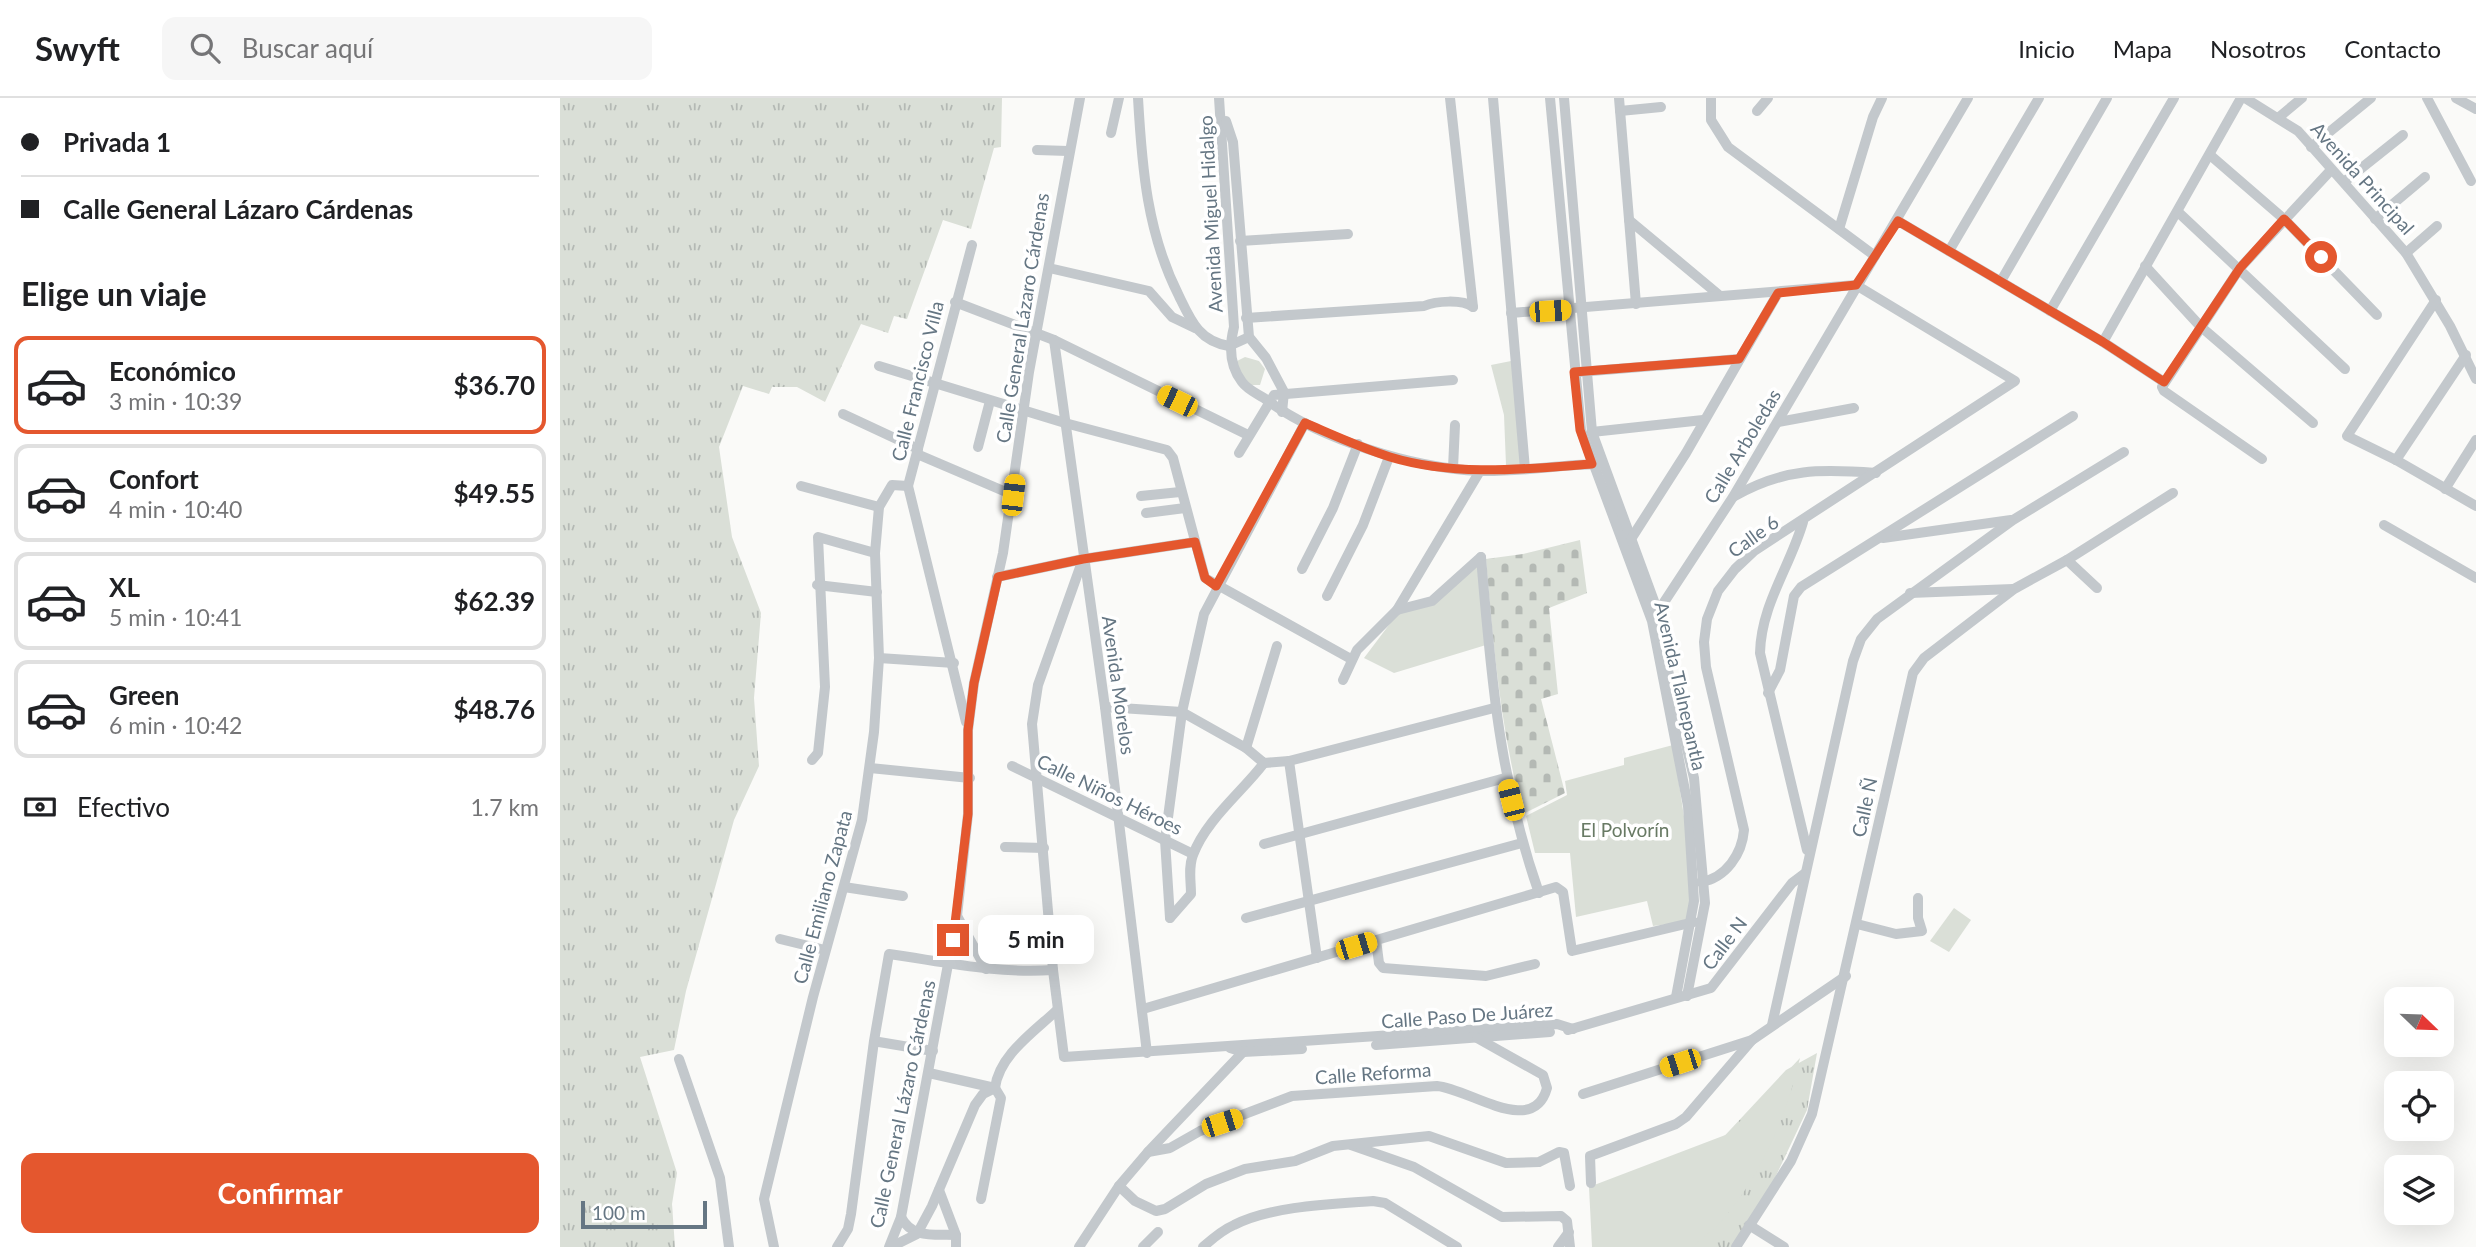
<!DOCTYPE html>
<html lang="es">
<meta charset="utf-8">
<style>
body{margin:0;font-family:Lato,sans-serif;background:#f6f6f6;color:#202124;height:100vh;display:flex;flex-direction:column;font-size:26px;white-space:nowrap}
*{box-sizing:border-box;margin:0}
p{font-size:23px;color:#757577}
.icon{flex:none;width:38px;height:38px;fill:none;stroke:currentColor;stroke-width:2;stroke-linecap:round;stroke-linejoin:round}
.map{position:relative;flex:1;overflow:hidden}
.details{display:flex;flex-direction:column;background:#fff;width:560px}
.details>*{flex:none}
.guide{display:grid;align-content:center;height:154px;padding:0 21px;background:#fff}
.needle{width:46px;rotate:113deg}
.tools{position:absolute;left:1824px;top:889px;display:grid;gap:14px}
.tools a{display:grid;place-items:center;width:70px;height:70px;border-radius:14px;background:#fff;box-shadow:0 7px 28px #0002;font-size:35px}
.scale{position:absolute;left:21px;bottom:18px;width:126px;box-sizing:border-box;padding-left:7px;border:4px solid #657683;border-top:0;font-size:19px;line-height:24px;white-space:nowrap;color:#657683;-webkit-text-stroke:5px #fff;paint-order:stroke}
.end{position:absolute;width:32px;height:32px;margin:-16px;border:9px solid #e4572e;background:#fff;box-shadow:0 0 0 4px #fff}
.from{border-radius:50%}
.bubble{position:absolute;height:49px;border-radius:14px;background:#fff;box-shadow:0 7px 28px #0002;font-size:23px;font-weight:700;line-height:49px;text-align:center}
.car{position:absolute;width:21px;height:42px;margin:-21px -10px;border-radius:9px;box-shadow:0 0 5px 2px #0007;background:linear-gradient(#f5c518 24%,#345 0 40%,#f5c518 0 76%,#345 0 86%,#f5c518 0)}
.guide b{display:flex;align-items:center;gap:24px;height:66px;font-size:26px}
.guide b+b{border-top:2px solid #e0e0e0}
.guide i{width:18px;height:18px;background:#202124}
ul{padding:0;list-style:none}
li{display:flex;align-items:center;gap:21px;height:98px;margin:0 14px 10px;padding:0 7px;border:4px solid #e0e0e0;border-radius:14px}
li div{flex:1}
li b{display:block;font-size:26px}
li em{font-style:normal;font-weight:700}
li.on{border-color:#e4572e}
li>.icon{width:63px;height:63px;stroke-width:1.5}
h2{padding:0 21px;font-size:32px;line-height:84px}
.pay{display:flex;align-items:center;gap:18px;height:77px;padding:0 21px;font-size:26px}
.pay p{margin-inline-start:auto}
.cta{display:flex;gap:14px;margin-top:auto;padding:14px 21px}
.cta a{flex:1;height:80px;border-radius:14px;background:#e4572e;color:#fff;font-size:28px;font-weight:700;line-height:80px;text-align:center}
header{display:flex;align-items:center;gap:42px;box-sizing:border-box;height:98px;padding:0 35px;background:#fff;border-bottom:2px solid #e0e0e0}
header strong{font-size:33px}
nav{display:flex;gap:38px;margin-inline-start:auto;font-size:24px}
.search{width:490px;height:63px;background:#f6f6f6;display:flex;align-items:center;gap:18px;box-sizing:border-box;padding:0 24px;border-radius:14px;color:#757577;font-size:26px}
main{display:flex;flex:1;min-height:0}
.map>svg:first-child{display:block}
.grass{fill:url(#grass-tufts)}
.cemetery{fill:url(#cemetery-stones)}
.park{fill:#dadfd7}
.lines{fill:none;stroke-linecap:round;stroke-linejoin:round}
.minor{stroke:#c3c8cc;stroke-width:10}
.route{stroke:#e4572e;stroke-width:9}
.labels{text-anchor:middle;dominant-baseline:central;stroke-width:7;stroke-linejoin:round;paint-order:stroke}
.street-label{font-size:19px;fill:#657683;stroke:#fff}
.park-label{font-size:19px;fill:#687a64;stroke:#fff}
</style>
<header>
<strong>Swyft</strong>
<div class="search"><svg class="icon" aria-label="search" viewBox="0 0 24 24"><circle cx="10" cy="10" r="6"/><path d="M15 15l6 6"/></svg>Buscar aquí</div>
<nav><a>Inicio</a><a>Mapa</a><a>Nosotros</a><a>Contacto</a></nav>
</header>
<main>
<section class="details">
<div class="guide">
<b><i class="from"></i>Privada 1</b>
<b><i></i>Calle General Lázaro Cárdenas</b>
</div>
<h2>Elige un viaje</h2>
<ul>
<li class="on"><svg class="icon" aria-label="car" viewBox="0 0 24 24"><path d="M5 17H2v-5l4-1 3-4h7l3 4 3 1v5h-3M9 17h6M6 11h13"/><circle cx="7" cy="17" r="2"/><circle cx="17" cy="17" r="2"/></svg><div><b>Económico</b><p>3 min · 10:39</p></div><em>$36.70</em></li>
<li><svg class="icon" aria-label="car" viewBox="0 0 24 24"><path d="M5 17H2v-5l4-1 3-4h7l3 4 3 1v5h-3M9 17h6M6 11h13"/><circle cx="7" cy="17" r="2"/><circle cx="17" cy="17" r="2"/></svg><div><b>Confort</b><p>4 min · 10:40</p></div><em>$49.55</em></li>
<li><svg class="icon" aria-label="car" viewBox="0 0 24 24"><path d="M5 17H2v-5l4-1 3-4h7l3 4 3 1v5h-3M9 17h6M6 11h13"/><circle cx="7" cy="17" r="2"/><circle cx="17" cy="17" r="2"/></svg><div><b>XL</b><p>5 min · 10:41</p></div><em>$62.39</em></li>
<li><svg class="icon" aria-label="car" viewBox="0 0 24 24"><path d="M5 17H2v-5l4-1 3-4h7l3 4 3 1v5h-3M9 17h6M6 11h13"/><circle cx="7" cy="17" r="2"/><circle cx="17" cy="17" r="2"/></svg><div><b>Green</b><p>6 min · 10:42</p></div><em>$48.76</em></li>
</ul>
<div class="pay"><svg class="icon" aria-label="cash" viewBox="0 0 24 24"><path d="M3 7h18v10H3z"/><circle cx="12" cy="12" r="2"/></svg>Efectivo<p>1.7 km</p></div>
<div class="cta"><a>Confirmar</a></div>
</section>
<div class="map">
<svg width="1916" height="1149" viewBox="0 0 1916 1149">
<defs>
<pattern id="grass-tufts" width="24" height="20" patternUnits="userSpaceOnUse" patternTransform="scale(1.75)"><rect width="24" height="20" fill="#dadfd7"/><path d="M3 7l-1-3M5 7V3M7 7l1-3M15 17l-1-3M17 17v-4M19 17l1-3" fill="none" stroke="#b4b9b4"/></pattern>
<pattern id="cemetery-stones" width="16" height="16" patternUnits="userSpaceOnUse" patternTransform="scale(1.75)"><rect width="16" height="16" fill="#dadfd7"/><path d="M2 7V4a2 2 0 0 1 4 0v3zM10 15v-3a2 2 0 0 1 4 0v3z" fill="#b4b9b4"/></pattern>
</defs>
<rect width="100%" height="100%" fill="#fafaf8"/>
<g class="grass">
<path d="M0,0H442L441,49L434,50L411,131L383,122L347,221L334,218L328,235L301,226L265,304L237,289H212L209,296L183,288L159,349L172,439L201,515L194,600L199,668L174,722L126,893L114,952L80,959L117,1075L112,1106L115,1149H0Z"/>
<path d="M1257,955L1247,1012L1205,1101L1171,1149H1033L1156,1047L1226,972Z"/>
</g>
<path class="cemetery" d="M1020,442L1027,495L989,510L998,596L981,601L1005,695L963,716C941,633 933,547 926,461L963,456Z"/>
<g class="park">
<path d="M685,259L699,263L705,271L700,287H691L678,275L677,263Z"/>
<path d="M956,262L961,368L946,367L944,317L931,267Z"/>
<path d="M919,465L926,547L834,575L804,560L838,515L874,504Z"/>
<path d="M1113,647L1129,751L1132,823L1093,828L1087,803L1016,819L1010,755H975L966,718L1007,697L1005,683L1064,667V660Z"/>
<path d="M1394,810L1411,822L1389,854L1370,843Z"/>
<path d="M1240,960C1227,1016 1202,1076 1164,1120C1155,1131 1142,1140 1132,1149H1032L1029,1089L1168,1036Z"/>
</g>
<g class="lines">
<g class="minor">
<path d="M578,0C582,70 587,135 619,198C631,223 639,243 669,248L689,239"/>
<path d="M659,0L674,229C669,248 669,267 682,284C688,292 696,295 704,300C758,341 852,370 920,373C959,374 998,367 1037,366"/>
<path d="M890,0L913,209"/>
<path d="M933,0L965,371"/>
<path d="M990,0L1021,332L1092,523L1128,708L1134,803L1116,899"/>
<path d="M1004,0L1032,334L1098,514L1104,556L1134,680L1145,805L1127,898"/>
<path d="M1059,0L1076,206"/>
<path d="M1151,0V22L1168,49L1315,158"/>
<path d="M1685,0L1738,33L1846,155L1890,228L1916,281"/>
<path d="M1867,0L1911,83"/>
<path d="M1896,0L1916,11"/>
<path d="M1060,13L1101,9"/>
<path d="M1197,13L1208,0"/>
<path d="M1718,20L1742,0"/>
<path d="M666,23L673,44L689,239L706,260L724,294L722,314"/>
<path d="M551,35L559,0"/>
<path d="M1751,49L1811,0"/>
<path d="M477,52L508,53"/>
<path d="M1650,57L1724,121L1817,217"/>
<path d="M1784,84L1843,37"/>
<path d="M1618,114L1785,271"/>
<path d="M1815,121L1865,79"/>
<path d="M1069,122L1159,197"/>
<path d="M1338,123L1543,244L1604,284"/>
<path d="M1279,131L1313,19L1322,0"/>
<path d="M680,143L788,136"/>
<path d="M1389,153L1479,0"/>
<path d="M1846,155L1877,128"/>
<path d="M1585,168L1640,228L1753,325"/>
<path d="M489,170L589,193L612,219L635,230"/>
<path d="M1441,183L1547,0"/>
<path d="M1876,202L1787,338L1836,362L1916,408"/>
<path d="M395,204L494,242L688,337"/>
<path d="M1490,213L1614,0"/>
<path d="M951,215L1296,187"/>
<path d="M686,220L864,208C876,203 902,201 913,209"/>
<path d="M494,242L545,609L587,955"/>
<path d="M1543,244L1681,0"/>
<path d="M319,268L505,325L607,352L613,360L645,480L791,561"/>
<path d="M1019,274L1179,261"/>
<path d="M283,316L358,351"/>
<path d="M1218,324L1294,310"/>
<path d="M1032,334L1143,322"/>
<path d="M418,349L430,303"/>
<path d="M679,355L714,297L893,282"/>
<path d="M357,356L453,397"/>
<path d="M1702,361L1604,293L1602,289L1680,170L1771,72"/>
<path d="M1836,362L1906,257"/>
<path d="M893,370L895,327"/>
<path d="M241,388L319,409"/>
<path d="M1885,391L1916,342"/>
<path d="M581,398L620,394"/>
<path d="M1175,398C1225,370 1260,371 1316,375"/>
<path d="M586,415L625,410"/>
<path d="M1243,424C1230,469 1201,507 1200,555L1247,752"/>
<path d="M1824,427L1916,480"/>
<path d="M1323,440L1451,422"/>
<path d="M1071,441L1126,355L1218,195"/>
<path d="M921,459C931,578 939,681 979,795"/>
<path d="M523,461L478,587L472,626L493,872L504,959L997,926L1013,931"/>
<path d="M1507,462L1537,490"/>
<path d="M742,471L773,410L798,346"/>
<path d="M437,479L523,461L635,444"/>
<path d="M257,487L317,494"/>
<path d="M1350,495L1453,491"/>
<path d="M767,498L803,427L829,359"/>
<path d="M837,512L872,503L921,459"/>
<path d="M1095,518L1173,399L1408,0"/>
<path d="M319,560L394,565"/>
<path d="M783,582L797,552L837,512L920,373"/>
<path d="M1208,595L1220,572L1234,498L1241,489L1513,318"/>
<path d="M545,609L622,614L686,650L704,665L729,663L934,610"/>
<path d="M406,624L348,388L412,147"/>
<path d="M686,650L717,548"/>
<path d="M252,662L258,655L265,589L258,439L315,455"/>
<path d="M729,663L757,860"/>
<path d="M452,668L633,756"/>
<path d="M310,670L410,680"/>
<path d="M704,746L945,680"/>
<path d="M445,749L484,750"/>
<path d="M1141,784C1166,780 1182,756 1184,732L1146,569L1144,544L1147,521L1158,493L1175,471L1194,453L1455,283L1296,187"/>
<path d="M284,789L343,798"/>
<path d="M397,818L426,871"/>
<path d="M610,820L605,742L622,614L644,516L745,325"/>
<path d="M610,820L631,796C631,782 628,770 633,757C646,722 682,694 704,665"/>
<path d="M686,820L962,745"/>
<path d="M1297,826L1336,836L1362,833L1358,820V800"/>
<path d="M220,841L265,852"/>
<path d="M816,842L819,865L823,870L926,878L975,866"/>
<path d="M583,911L996,789L1003,794L1012,853L1134,824"/>
<path d="M1212,927L1293,563L1301,541L1317,521L1453,422L1564,354"/>
<path d="M1008,932L1151,890L1232,785L1244,776"/>
<path d="M319,944L373,953"/>
<path d="M816,947L990,934"/>
<path d="M670,950L683,954L742,951"/>
<path d="M119,961L160,1080L169,1149"/>
<path d="M369,975L435,990L441,1000L421,1101"/>
<path d="M1023,996L1192,942L1286,878"/>
<path d="M791,1047L854,1069L942,1119L1001,1118L1007,1123L1010,1149"/>
<path d="M588,1054L610,1050L640,1033L732,998L877,988C910,991 973,1040 987,990L983,977L917,940"/>
<path d="M1031,1085L1030,1058L1116,1026L1126,1019L1192,942"/>
<path d="M559,1088L575,1103L596,1113L605,1111L646,1086L685,1071L735,1063L773,1048L869,1038L946,1065L979,1064L999,1054L1004,1055L1010,1088"/>
<path d="M379,1092L396,1137V1149"/>
<path d="M341,1119C352,1141 374,1136 396,1137"/>
<path d="M1189,1127L1224,1149"/>
<path d="M214,1149L204,1101L253,899L302,722L314,634L319,560L315,455L319,409L332,387L348,388"/>
<path d="M277,1149L288,1131L291,1116L314,943L329,856C385,864 436,876 493,872"/>
<path d="M329,1149L341,1119L397,818L408,716V632L414,585L443,455L469,274L520,0"/>
<path d="M331,1149L357,1136L372,1108L415,1007L423,996L435,990C439,957 474,934 497,912"/>
<path d="M519,1149L559,1088L588,1054L683,954"/>
<path d="M583,1149L598,1134"/>
<path d="M643,1149C652,1141 662,1132 674,1127C711,1108 772,1106 813,1103L825,1105L897,1149"/>
<path d="M998,1149L1009,1134"/>
<path d="M1176,1149L1231,1063L1252,1016L1353,575L1364,560L1454,491L1507,462L1613,395"/>
</g>
</g>
<g class="lines">
<path class="route" d="M393,842L408,716V632L414,585L438,479L523,461L635,444L645,480L656,488L745,325C773,337 801,350 830,359C896,379 965,371 1032,366L1020,332L1014,274L1179,261L1218,195L1296,187L1338,123L1543,244L1604,284L1680,170L1724,121L1761,159"/>
</g>
<g class="labels">
<g class="street-label">
<text transform="translate(1803 80) rotate(48)">Avenida Principal</text>
<text transform="translate(650 116) rotate(-93)">Avenida Miguel Hidalgo</text>
<text transform="translate(462 220) rotate(-81)">Calle General Lázaro Cárdenas</text>
<text transform="translate(357 283) rotate(-76)">Calle Francisco Villa</text>
<text transform="translate(1182 348) rotate(-59)">Calle Arboledas</text>
<text transform="translate(1193 438) rotate(-36)">Calle 6</text>
<text transform="translate(559 587) rotate(82)">Avenida Morelos</text>
<text transform="translate(1121 588) rotate(77)">Avenida Tlalnepantla</text>
<text transform="translate(550 696) rotate(26)">Calle Niños Héroes</text>
<text transform="translate(1304 709) rotate(-78)">Calle Ñ</text>
<text transform="translate(262 799) rotate(-75)">Calle Emiliano Zapata</text>
<text transform="translate(1164 845) rotate(-53)">Calle N</text>
<text transform="translate(907 917) rotate(-4)">Calle Paso De Juárez</text>
<text transform="translate(813 975) rotate(-4)">Calle Reforma</text>
<text transform="translate(342 1006) rotate(-78)">Calle General Lázaro Cárdenas</text>
</g>
<g class="park-label">
<text x="1065" y="731">El Polvorín</text>
</g>
</g>
</svg>
<div class="tools">
<a><svg class="needle" viewBox="-14 -14 28 28"><path d="M0-13l5 13h-10z" fill="#e53935"/><path d="M0 13l5-13h-10z" fill="#757577"/></svg></a>
<a><svg class="icon" aria-label="locate" viewBox="0 0 24 24"><circle cx="12" cy="12" r="6"/><path d="M12 2v4M12 18v4M2 12h4M18 12h4"/></svg></a>
<a><svg class="icon" aria-label="layers" viewBox="0 0 24 24"><path d="M12 4l9 5-9 5-9-5zM3 14l9 5 9-5"/></svg></a>
</div>
<div class="scale">100 m</div>
<i class="end from" style="left:1761px;top:159px"></i>
<i class="end" style="left:393px;top:842px"></i>
<div class="bubble" style="left:418px;top:817px;width:116px">5 min</div>
<i class="car" style="left:990px;top:213px;rotate:86deg"></i>
<i class="car" style="left:617px;top:303px;rotate:296deg"></i>
<i class="car" style="left:453px;top:397px;rotate:7deg"></i>
<i class="car" style="left:951px;top:702px;rotate:346deg"></i>
<i class="car" style="left:796px;top:848px;rotate:73deg"></i>
<i class="car" style="left:1120px;top:965px;rotate:252deg"></i>
<i class="car" style="left:662px;top:1025px;rotate:72deg"></i>
</div>
</main>
